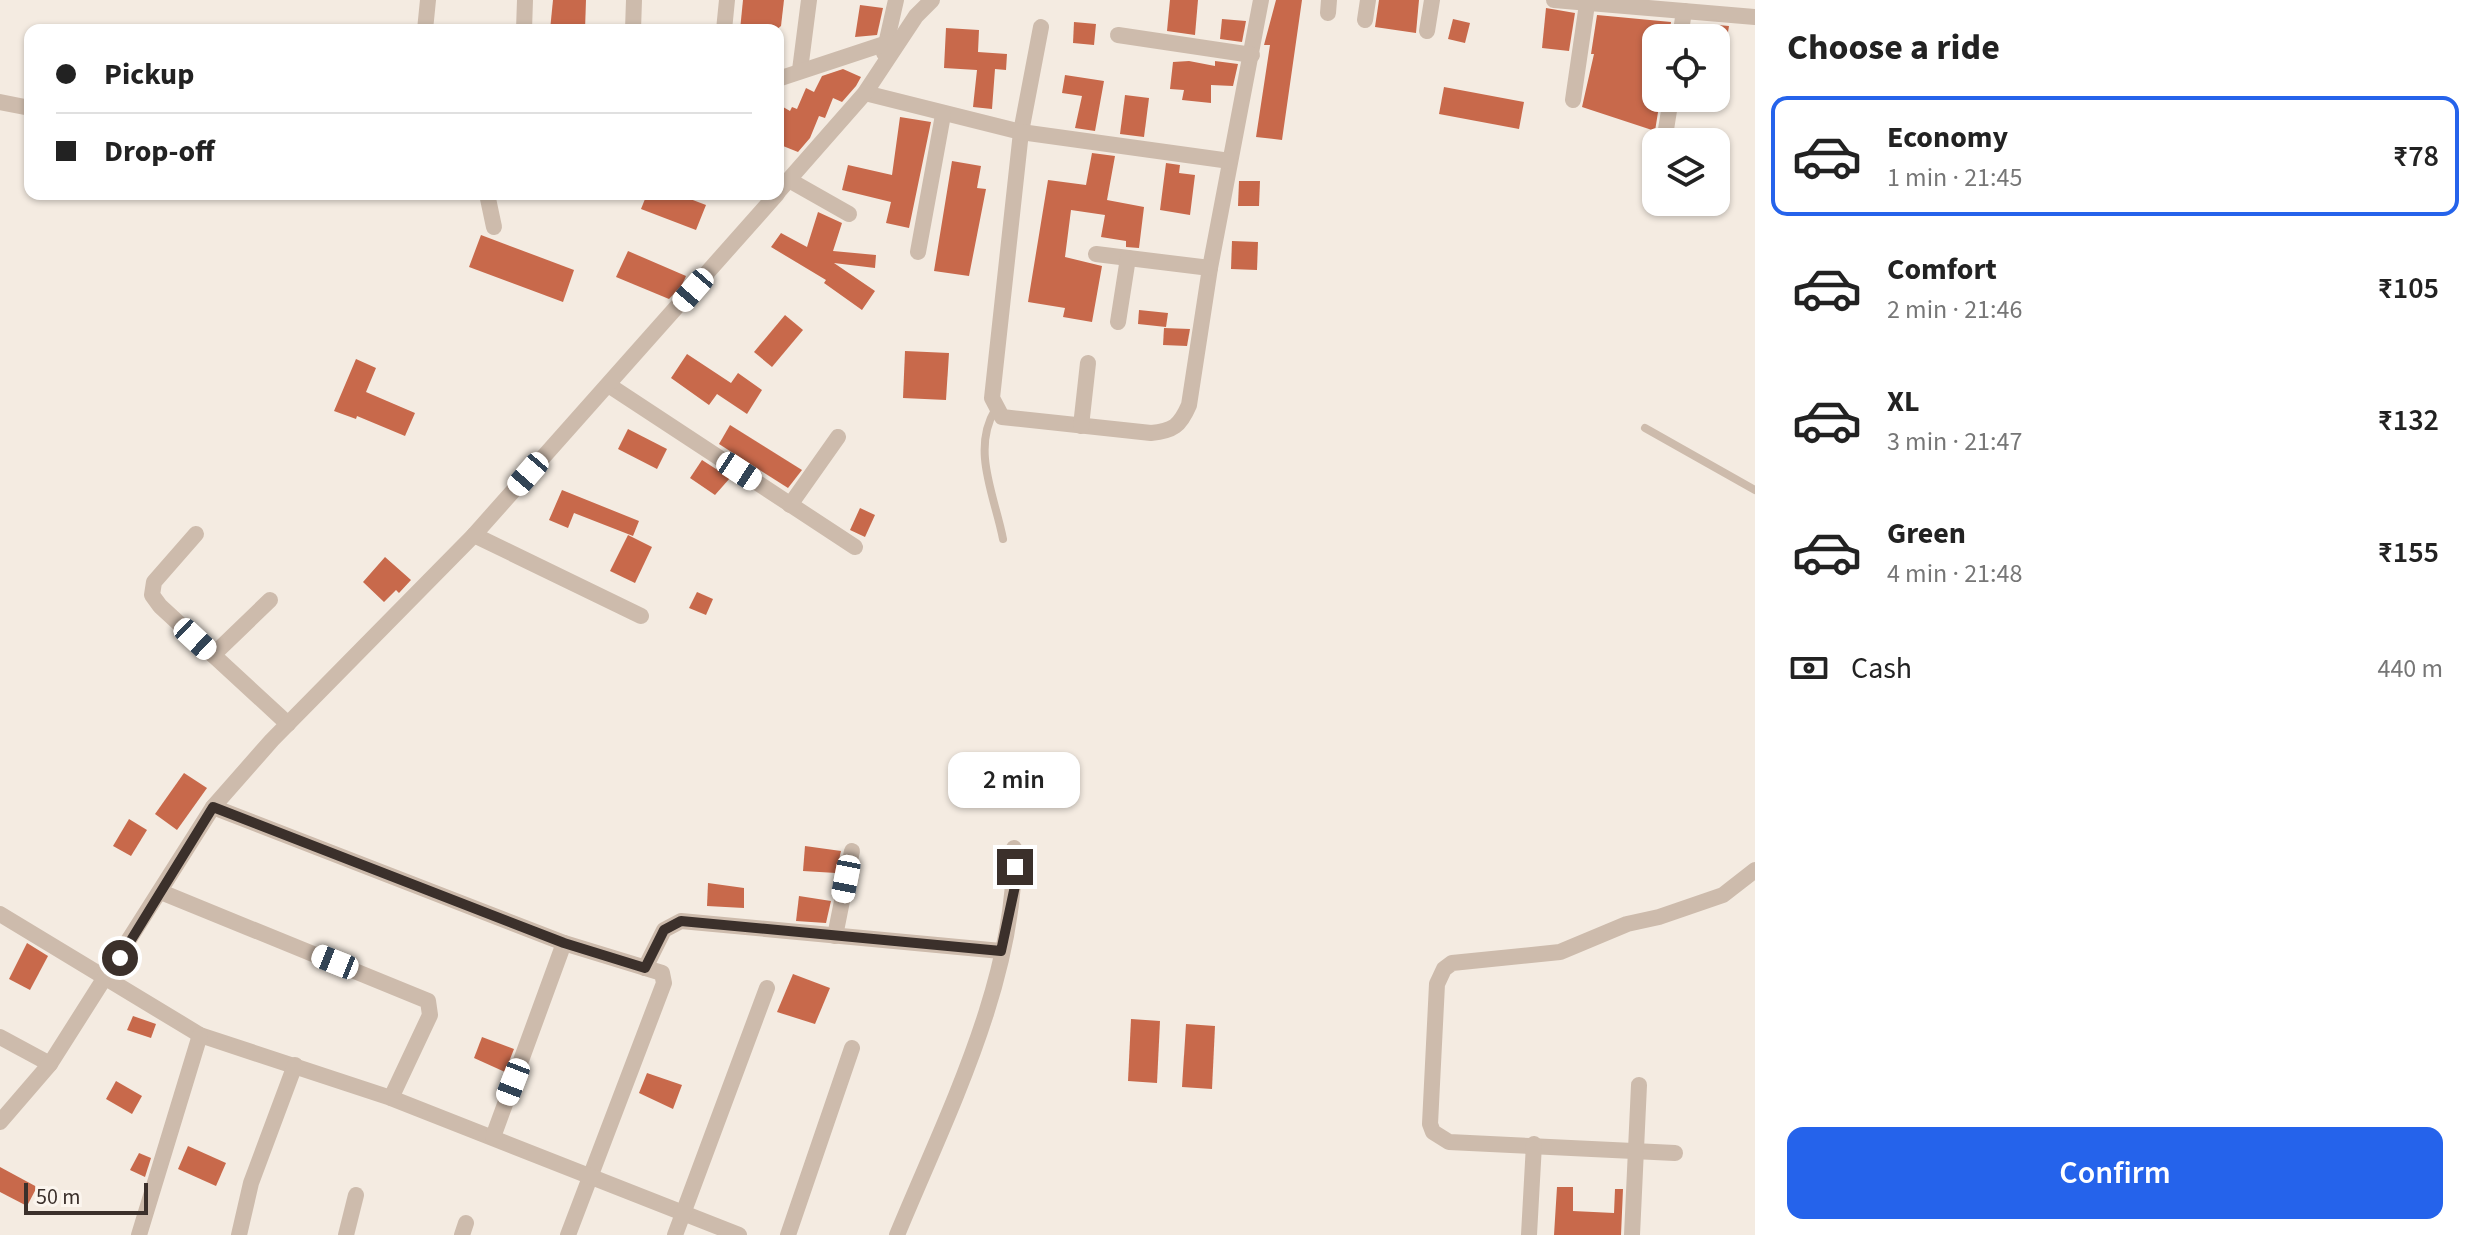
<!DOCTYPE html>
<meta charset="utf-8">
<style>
body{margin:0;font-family:"Source Sans 3",sans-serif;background:#f2f2f2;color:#222;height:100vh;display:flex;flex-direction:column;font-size:30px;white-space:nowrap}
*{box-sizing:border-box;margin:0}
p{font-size:26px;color:#767676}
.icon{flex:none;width:44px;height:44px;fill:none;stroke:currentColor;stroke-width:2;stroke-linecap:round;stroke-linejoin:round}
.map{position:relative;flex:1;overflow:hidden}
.sheet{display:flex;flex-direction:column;background:#fff;width:720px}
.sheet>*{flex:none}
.guide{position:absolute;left:24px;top:24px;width:760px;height:176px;border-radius:16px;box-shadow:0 2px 6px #0004;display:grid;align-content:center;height:176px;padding:0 32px;background:#fff}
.tools{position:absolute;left:1642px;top:24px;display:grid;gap:16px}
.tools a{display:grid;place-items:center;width:88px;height:88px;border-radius:16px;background:#fff;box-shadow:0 2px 6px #0004;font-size:40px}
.scale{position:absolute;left:24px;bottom:20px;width:124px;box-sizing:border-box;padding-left:8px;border:4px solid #3b302b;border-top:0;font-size:22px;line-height:28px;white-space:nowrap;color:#3b302b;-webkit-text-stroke:6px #fbf5ee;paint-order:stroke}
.end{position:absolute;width:36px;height:36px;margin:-18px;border:10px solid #3b302b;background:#fff;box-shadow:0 0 0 4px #fff}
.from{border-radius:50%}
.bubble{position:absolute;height:56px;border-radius:16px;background:#fff;box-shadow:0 2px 6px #0004;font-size:26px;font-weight:600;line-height:56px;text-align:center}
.car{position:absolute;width:24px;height:48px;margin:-24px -12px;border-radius:10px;box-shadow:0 0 6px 2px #0007;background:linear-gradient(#fff 24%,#345 0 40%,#fff 0 76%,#345 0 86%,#fff 0)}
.guide b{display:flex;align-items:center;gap:28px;height:76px;font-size:30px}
.guide b+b{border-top:2px solid #e0e0e0}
.guide i{width:20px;height:20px;background:#222}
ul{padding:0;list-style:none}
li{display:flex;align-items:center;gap:24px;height:120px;margin:0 16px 12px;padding:0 16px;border:4px solid transparent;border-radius:16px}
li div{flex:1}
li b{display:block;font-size:30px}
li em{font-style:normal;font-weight:600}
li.on{border-color:#2563eb}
li>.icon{width:72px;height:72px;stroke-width:1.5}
h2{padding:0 32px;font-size:36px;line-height:96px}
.pay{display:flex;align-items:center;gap:20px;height:88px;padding:0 32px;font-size:30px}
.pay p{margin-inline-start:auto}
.button{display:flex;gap:16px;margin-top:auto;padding:16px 32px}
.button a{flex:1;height:92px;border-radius:16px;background:#2563eb;color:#fff;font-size:32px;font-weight:600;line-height:92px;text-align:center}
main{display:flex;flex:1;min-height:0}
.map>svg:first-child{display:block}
.building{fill:#c8694b}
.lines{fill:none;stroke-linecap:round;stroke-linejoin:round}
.service{stroke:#cdbbac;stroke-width:8}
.minor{stroke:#cdbbac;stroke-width:16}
.route{stroke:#3b302b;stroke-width:10}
</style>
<main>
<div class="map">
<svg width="1755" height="1235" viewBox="0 0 1755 1235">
<rect width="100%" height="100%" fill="#f4ebe1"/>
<g class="building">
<path d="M553,0H586L585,30H550Z"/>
<path d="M743,0H784L781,26L776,30H740Z"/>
<path d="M1170,0H1198L1195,35L1167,31Z"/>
<path d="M1276,0H1302L1282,140L1256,137L1270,45H1264Z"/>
<path d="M1379,0H1419L1416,33L1375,27Z"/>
<path d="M860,5L883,8L877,35L855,37Z"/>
<path d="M1546,8L1575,13L1569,51L1542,48Z"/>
<path d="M1597,15L1671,22L1669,38H1656L1651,103L1659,106L1655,131L1582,107L1594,54H1591Z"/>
<path d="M1222,19L1246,21L1242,42L1220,39Z"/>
<path d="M1453,19L1470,23L1465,43L1448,39Z"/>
<path d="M1074,22L1096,24L1094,45L1073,43Z"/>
<path d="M1707,24L1729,26L1727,38H1705Z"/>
<path d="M946,28L979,30L978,52L1007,54L1006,70L995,69L992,109L973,107L977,70L944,68Z"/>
<path d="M1189,61L1215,66V61L1238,64L1233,86L1211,85V103L1182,100L1184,90L1170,89L1173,62Z"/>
<path d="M843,69L861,77L856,86L842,102L833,98L825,118L819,116L810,138L798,152L778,144V104L790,111L792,107L797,109L806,88L814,92L822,76Z"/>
<path d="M1065,75L1104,81L1095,131L1075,128L1082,96L1062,93Z"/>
<path d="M1444,87L1524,102L1519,129L1439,114Z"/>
<path d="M1125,95L1149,98L1144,137L1120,134Z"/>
<path d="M900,117L931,122L909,228L886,223L891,202L842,190L848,165L892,175Z"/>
<path d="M1092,153L1115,156L1107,200L1144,207L1139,248L1126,247V241L1101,237L1105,215L1071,210L1065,257L1102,266L1092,322L1063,317L1065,308L1028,302L1048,180L1086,185Z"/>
<path d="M952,161L981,166L977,188L986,189L969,276L934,271Z"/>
<path d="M1166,163L1180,165L1179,173L1195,175L1190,215L1160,210Z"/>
<path d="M1239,181H1260L1259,206H1238Z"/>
<path d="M647,194H677L706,205L696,230L641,209Z"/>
<path d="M818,212L842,223L833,251L876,255L875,268L834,263L875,291L862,310L824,283L826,280L771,247L781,233L807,247Z"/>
<path d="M481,235L574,270L563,302L469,267Z"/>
<path d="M1232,241L1258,242L1257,270L1231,269Z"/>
<path d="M628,251L686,276L682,285L669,299L616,277Z"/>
<path d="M1139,310L1168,313L1166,327L1138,324Z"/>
<path d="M785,315L803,330L772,367L754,352Z"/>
<path d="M1164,328L1190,329L1187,346L1163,345Z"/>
<path d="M905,351L949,353L946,400L903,398Z"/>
<path d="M687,354L731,383L738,373L762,390L747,414L717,394L709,405L671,378Z"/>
<path d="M356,359L376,368L366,392L415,413L405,436L357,416L356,419L334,411Z"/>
<path d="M730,425L802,470L788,488L719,444Z"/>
<path d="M628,429L667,449L657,469L618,449Z"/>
<path d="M702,460L730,478L715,495L690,478Z"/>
<path d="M562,490L639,521L633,536L574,513L568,528L549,520Z"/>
<path d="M860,508L875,515L865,537L850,530Z"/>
<path d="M628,535L652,547L635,583L610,571Z"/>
<path d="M385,557L411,580L399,593L396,590L384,602L363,582Z"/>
<path d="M697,592L713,599L706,615L689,608Z"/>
<path d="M184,773L207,788L177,830L155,814Z"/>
<path d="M129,819L147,830L131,856L113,846Z"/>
<path d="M805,846L841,851L836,873L803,871Z"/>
<path d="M708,883L744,888V908L707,906Z"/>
<path d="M799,896L831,901L826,923L796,921Z"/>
<path d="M27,943L48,956L30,990L9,979Z"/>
<path d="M793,974L830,988L815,1024L777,1012Z"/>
<path d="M133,1016L156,1024L151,1038L127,1030Z"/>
<path d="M1131,1019L1160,1021L1157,1083L1128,1081Z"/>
<path d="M1186,1024L1215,1026L1212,1089L1182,1087Z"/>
<path d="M482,1037L514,1049L505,1072L474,1058Z"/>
<path d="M647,1073L682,1085L673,1109L639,1093Z"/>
<path d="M116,1081L142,1096L132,1114L106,1099Z"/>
<path d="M188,1146L226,1163L216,1186L178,1169Z"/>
<path d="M139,1153L151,1158L145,1177L130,1170Z"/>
<path d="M0,1167L37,1187L27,1206L0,1192Z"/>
<path d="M1557,1187H1573V1211L1614,1213L1615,1189H1623L1621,1235H1554Z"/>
</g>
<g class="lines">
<g class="service">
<path d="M995,410C971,450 995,497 1003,539"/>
<path d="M1645,428L1755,490"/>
</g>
<g class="minor">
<path d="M1554,0L1755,17"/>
<path d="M1328,13L1329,0"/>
<path d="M1365,20L1368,0"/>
<path d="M1041,27L1021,132L992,398L1002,417L1151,433C1173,431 1180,426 1189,405L1210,268L1261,0"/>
<path d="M425,30L428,0"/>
<path d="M524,30L525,0"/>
<path d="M633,30L634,0"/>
<path d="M724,30L727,0"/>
<path d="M1427,31L1432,0"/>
<path d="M1118,35L1252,55"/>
<path d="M1680,38L1684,11"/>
<path d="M884,53L896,0"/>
<path d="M800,70L809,0"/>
<path d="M778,79L887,43"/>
<path d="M865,93L1021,132L1230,161"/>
<path d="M1573,100L1587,4"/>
<path d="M0,102L30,108"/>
<path d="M1664,142L1671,98"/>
<path d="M789,180L849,214"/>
<path d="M778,192L865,93L916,16L932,0"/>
<path d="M487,194L494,227"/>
<path d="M918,252L943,115"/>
<path d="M1096,254L1210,268"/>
<path d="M1118,322L1128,258"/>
<path d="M610,386L855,547"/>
<path d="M1081,426L1088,363"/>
<path d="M790,505L838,437"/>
<path d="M196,534L154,582L152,595L160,606L288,724"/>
<path d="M474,535L641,616"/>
<path d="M213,655L270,600"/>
<path d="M213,807L564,943L662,973L664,983L568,1235"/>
<path d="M161,892L428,1001L430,1015L391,1098"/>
<path d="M0,914L200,1035L391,1098L739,1235"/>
<path d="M835,936L852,851"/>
<path d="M645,968L664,930L681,921L1001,951"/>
<path d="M0,1037L50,1064"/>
<path d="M0,1122L50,1064L213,807L272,740L474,535L777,194"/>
<path d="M493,1137L564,943"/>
<path d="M1675,1153L1449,1142L1433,1132L1430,1124L1437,984L1444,969L1452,963L1560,952L1627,924L1659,917L1723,895L1755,870"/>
<path d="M139,1235L200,1035"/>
<path d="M239,1235L251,1183L295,1065"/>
<path d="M346,1235L356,1195"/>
<path d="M462,1235L466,1223"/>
<path d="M675,1235L767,988"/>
<path d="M788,1235L852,1048"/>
<path d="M897,1235C946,1116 1017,979 1014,848"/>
<path d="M1529,1235L1534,1144"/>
<path d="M1632,1235L1639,1085"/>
</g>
</g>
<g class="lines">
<path class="route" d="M120,958L213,807L564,943L645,968L664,930L681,921L1001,951L1015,886V867"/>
</g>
</svg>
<div class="tools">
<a><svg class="icon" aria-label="locate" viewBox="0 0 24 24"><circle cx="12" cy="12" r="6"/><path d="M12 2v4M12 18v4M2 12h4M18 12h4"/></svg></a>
<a><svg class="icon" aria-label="layers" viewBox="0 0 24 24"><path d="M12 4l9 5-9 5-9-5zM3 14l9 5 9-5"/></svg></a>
</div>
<div class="scale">50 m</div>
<i class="end from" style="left:120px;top:958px"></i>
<i class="end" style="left:1015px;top:867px"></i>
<div class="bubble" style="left:948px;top:752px;width:132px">2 min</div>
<i class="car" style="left:693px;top:290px;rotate:221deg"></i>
<i class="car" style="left:739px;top:471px;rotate:123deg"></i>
<i class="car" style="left:528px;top:474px;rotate:221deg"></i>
<i class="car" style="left:195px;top:639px;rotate:133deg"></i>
<i class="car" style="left:846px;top:879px;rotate:191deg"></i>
<i class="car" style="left:335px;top:962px;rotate:292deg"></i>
<i class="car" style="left:513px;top:1082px;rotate:201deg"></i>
<div class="guide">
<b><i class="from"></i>Pickup</b>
<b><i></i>Drop-off</b>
</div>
</div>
<section class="sheet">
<h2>Choose a ride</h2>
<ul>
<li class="on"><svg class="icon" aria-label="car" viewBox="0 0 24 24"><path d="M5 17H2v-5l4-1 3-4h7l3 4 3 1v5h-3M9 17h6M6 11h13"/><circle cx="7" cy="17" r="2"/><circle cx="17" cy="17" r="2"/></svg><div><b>Economy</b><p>1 min · 21:45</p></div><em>₹78</em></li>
<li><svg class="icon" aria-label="car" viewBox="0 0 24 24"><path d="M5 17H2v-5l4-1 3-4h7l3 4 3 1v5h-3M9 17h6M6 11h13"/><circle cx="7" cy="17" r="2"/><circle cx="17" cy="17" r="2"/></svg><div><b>Comfort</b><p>2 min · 21:46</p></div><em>₹105</em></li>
<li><svg class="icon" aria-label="car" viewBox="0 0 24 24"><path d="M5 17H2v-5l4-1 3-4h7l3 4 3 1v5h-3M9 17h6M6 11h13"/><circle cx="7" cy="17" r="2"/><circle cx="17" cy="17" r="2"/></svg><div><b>XL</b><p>3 min · 21:47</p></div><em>₹132</em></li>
<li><svg class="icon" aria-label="car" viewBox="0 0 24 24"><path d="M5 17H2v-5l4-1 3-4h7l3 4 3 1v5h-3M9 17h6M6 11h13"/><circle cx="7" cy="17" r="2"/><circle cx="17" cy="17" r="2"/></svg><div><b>Green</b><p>4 min · 21:48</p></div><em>₹155</em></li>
</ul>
<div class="pay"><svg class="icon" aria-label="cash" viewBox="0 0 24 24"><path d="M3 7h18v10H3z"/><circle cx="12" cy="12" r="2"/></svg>Cash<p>440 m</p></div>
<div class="button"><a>Confirm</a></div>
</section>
</main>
